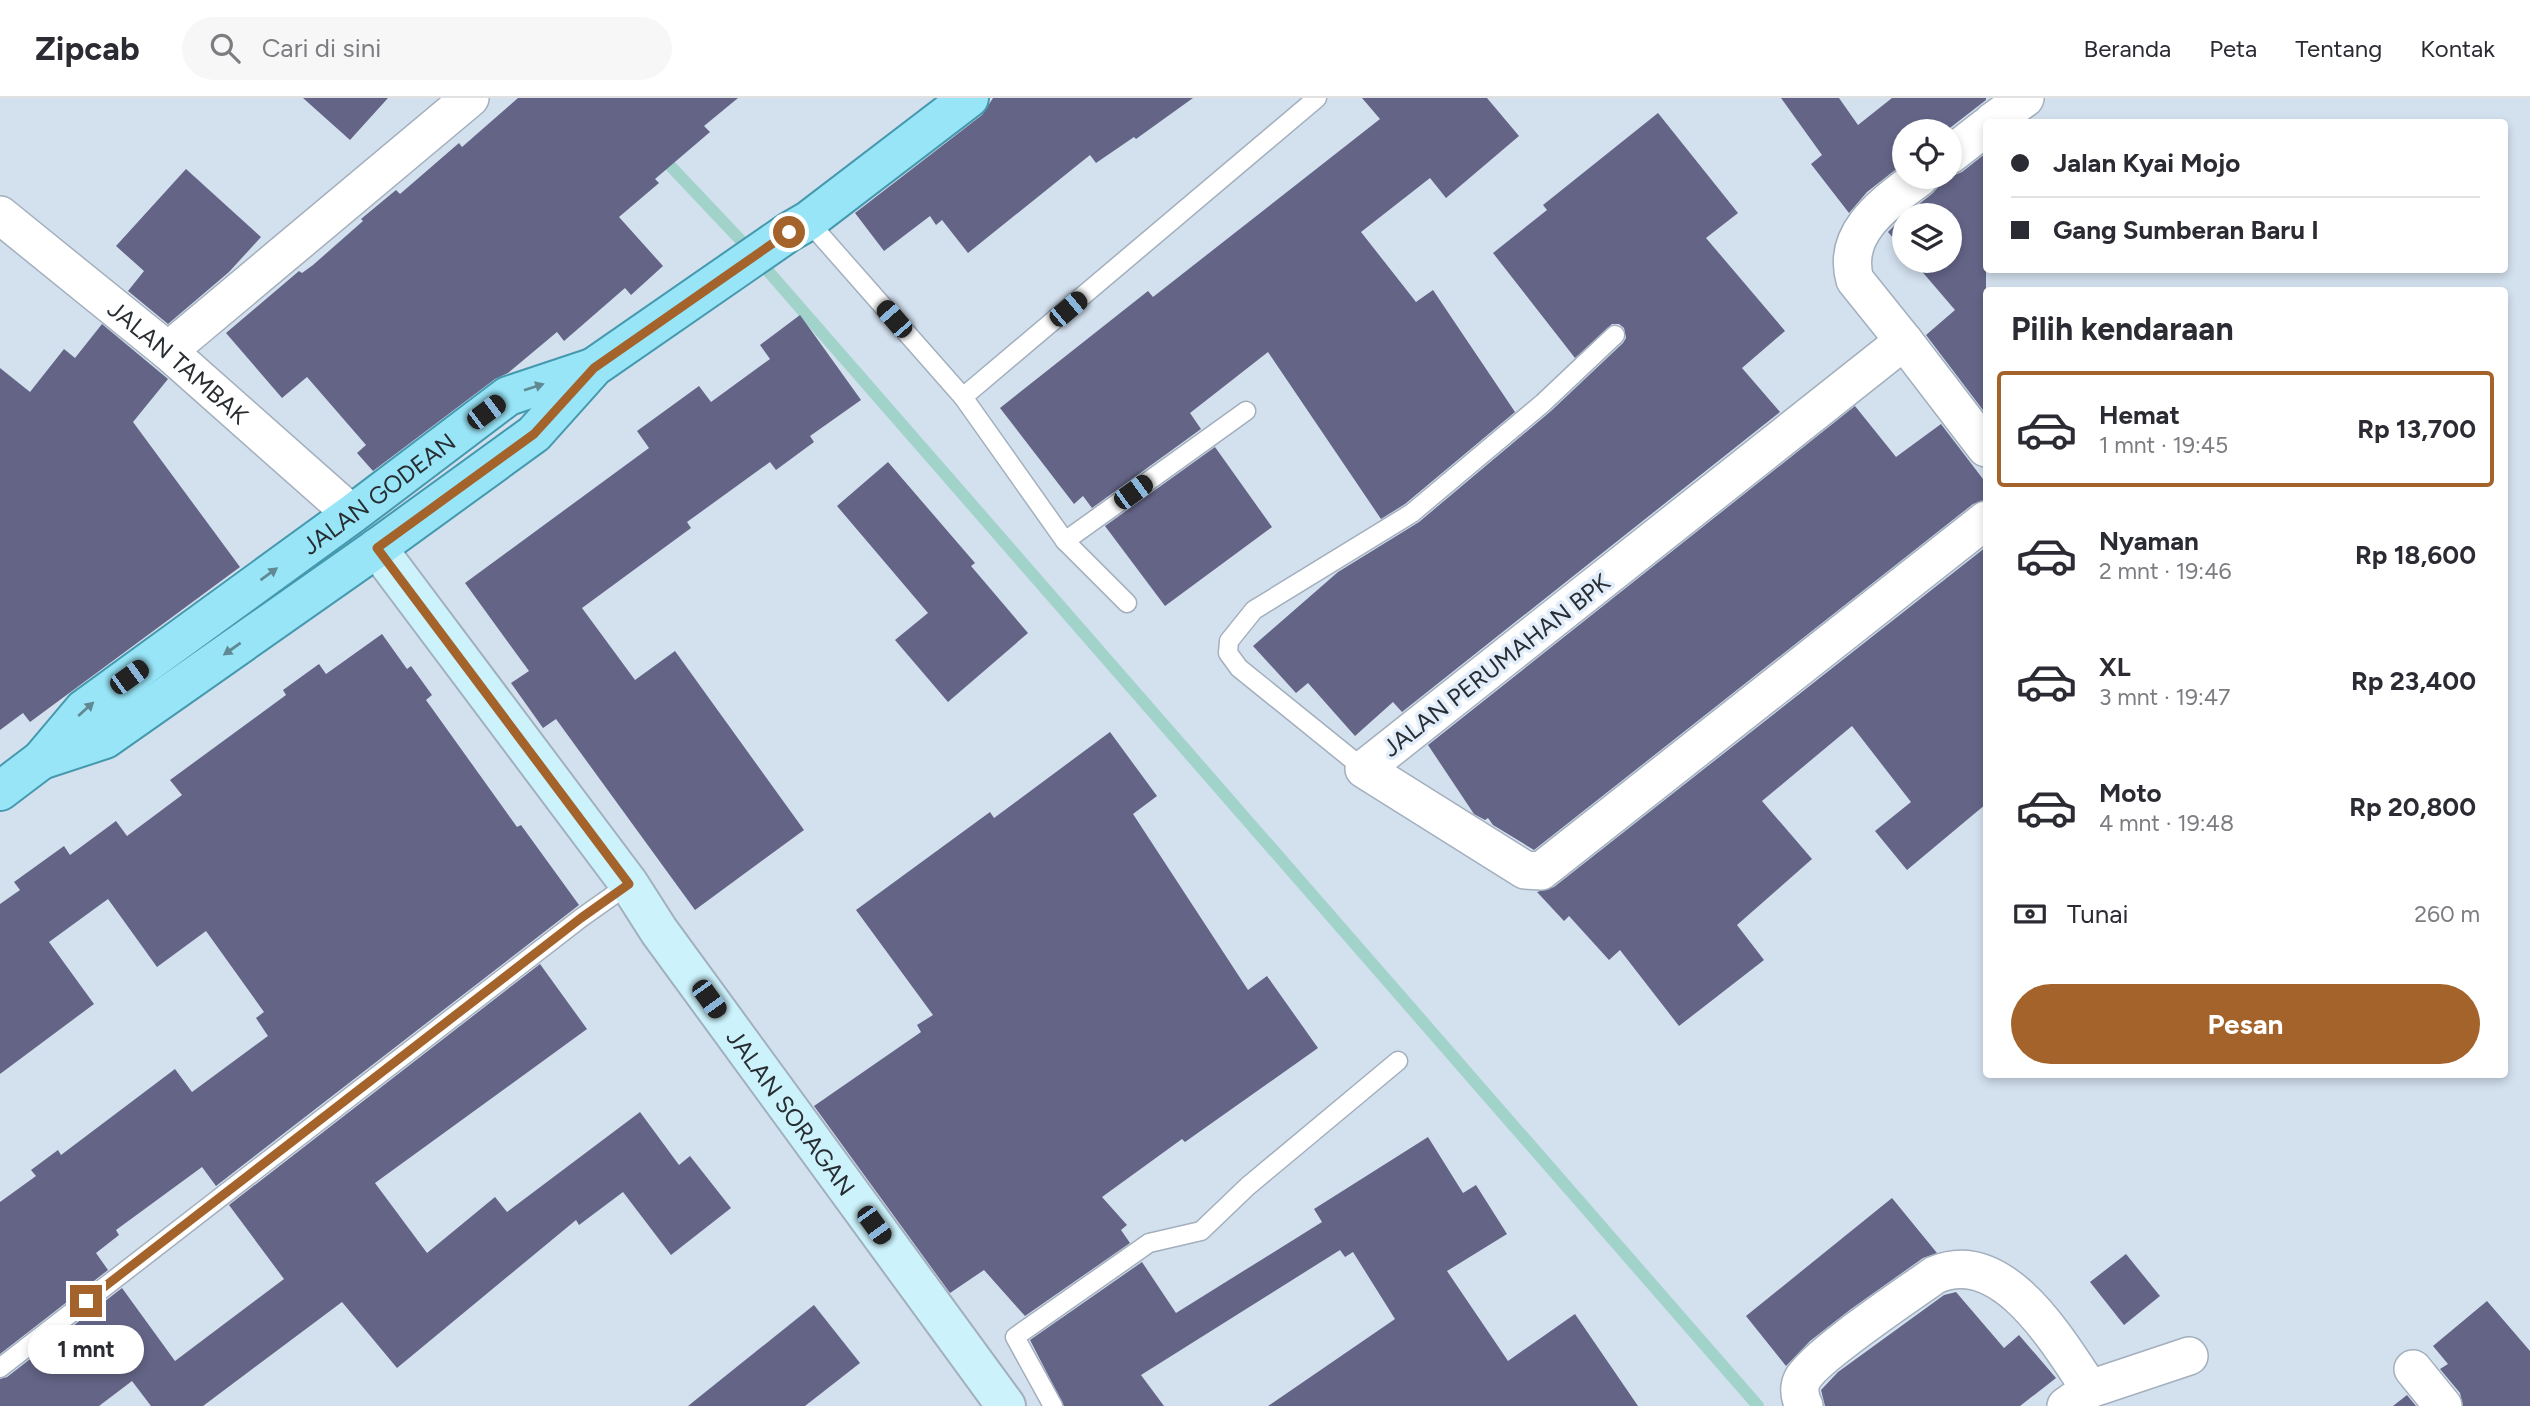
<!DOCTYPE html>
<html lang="id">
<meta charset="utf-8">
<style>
body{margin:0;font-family:Figtree,sans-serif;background:#f7f7f7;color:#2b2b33;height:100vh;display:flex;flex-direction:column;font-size:26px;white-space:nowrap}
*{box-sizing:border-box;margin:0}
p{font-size:23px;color:#7c7c81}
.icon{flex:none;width:38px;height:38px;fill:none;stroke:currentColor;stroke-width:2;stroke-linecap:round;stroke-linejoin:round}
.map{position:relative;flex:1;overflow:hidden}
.side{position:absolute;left:1983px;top:189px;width:525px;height:791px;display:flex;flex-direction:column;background:#fff;border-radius:7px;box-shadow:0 4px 10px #0003}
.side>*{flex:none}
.hud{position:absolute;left:1983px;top:21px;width:525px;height:154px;border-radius:7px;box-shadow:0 4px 10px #0003;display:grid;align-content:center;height:154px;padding:0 28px;background:#fff}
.tools{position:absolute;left:1892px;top:21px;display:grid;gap:14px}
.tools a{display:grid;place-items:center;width:70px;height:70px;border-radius:50%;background:#fff;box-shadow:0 4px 10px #0003;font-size:35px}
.end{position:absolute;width:32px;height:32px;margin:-16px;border:9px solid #a3632b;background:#fff;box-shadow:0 0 0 4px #fff}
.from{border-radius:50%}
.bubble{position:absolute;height:49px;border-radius:24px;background:#fff;box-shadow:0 4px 10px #0003;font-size:23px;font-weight:700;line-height:49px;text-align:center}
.car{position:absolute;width:21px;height:42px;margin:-21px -10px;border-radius:9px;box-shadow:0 0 5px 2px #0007;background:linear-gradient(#222 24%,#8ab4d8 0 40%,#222 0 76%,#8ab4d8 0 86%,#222 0)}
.hud b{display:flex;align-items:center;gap:24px;height:66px;font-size:26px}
.hud b+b{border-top:2px solid #e1e1e2}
.hud i{width:18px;height:18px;background:#2b2b33}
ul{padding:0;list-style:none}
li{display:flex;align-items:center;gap:21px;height:116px;margin:0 14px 10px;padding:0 14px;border:4px solid transparent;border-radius:7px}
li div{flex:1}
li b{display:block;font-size:26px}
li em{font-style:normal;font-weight:700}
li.current{border-color:#a3632b}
li>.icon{width:63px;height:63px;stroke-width:1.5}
h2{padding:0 28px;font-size:32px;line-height:84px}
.pay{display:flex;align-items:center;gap:18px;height:77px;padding:0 28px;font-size:26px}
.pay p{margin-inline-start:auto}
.action{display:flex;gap:14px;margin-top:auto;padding:14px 28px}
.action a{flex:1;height:80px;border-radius:42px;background:#a3632b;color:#fff;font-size:28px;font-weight:700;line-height:80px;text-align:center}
header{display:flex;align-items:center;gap:42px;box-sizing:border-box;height:98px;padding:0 35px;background:#fff;border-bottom:2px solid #e1e1e2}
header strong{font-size:33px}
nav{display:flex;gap:38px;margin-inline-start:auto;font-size:24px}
.search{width:490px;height:63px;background:#f7f7f7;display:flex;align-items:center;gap:18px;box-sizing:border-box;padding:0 24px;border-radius:38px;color:#7c7c81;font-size:26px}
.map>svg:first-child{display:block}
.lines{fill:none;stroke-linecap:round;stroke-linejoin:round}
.stream{stroke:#a1d3ca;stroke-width:12}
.building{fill:#646487}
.lane-casing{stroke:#a3afbd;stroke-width:21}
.street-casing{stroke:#a3afbd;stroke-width:40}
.secondary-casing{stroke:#a3afbd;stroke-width:42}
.primary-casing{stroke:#4599ae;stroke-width:42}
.lane{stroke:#fff;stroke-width:18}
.street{stroke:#fff;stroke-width:37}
.secondary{stroke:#ccf2fb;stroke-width:38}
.primary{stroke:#98e5f7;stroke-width:38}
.oneway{fill:#608994}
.route{stroke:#a3632b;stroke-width:9}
.labels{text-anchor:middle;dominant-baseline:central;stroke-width:7;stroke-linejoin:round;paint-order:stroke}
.street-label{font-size:24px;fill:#282d32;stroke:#e1edfb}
</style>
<header>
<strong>Zipcab</strong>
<div class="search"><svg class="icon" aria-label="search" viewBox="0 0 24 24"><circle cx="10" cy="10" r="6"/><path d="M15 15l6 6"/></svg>Cari di sini</div>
<nav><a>Beranda</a><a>Peta</a><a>Tentang</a><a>Kontak</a></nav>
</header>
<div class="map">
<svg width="2530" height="1308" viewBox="0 0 2530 1308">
<rect width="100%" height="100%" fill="#d3e0ee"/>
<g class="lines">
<path class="stream" d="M660,57L748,150L1758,1308"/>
</g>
<g class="building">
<path d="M303,0H388L350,42Z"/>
<path d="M518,0H738L704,28L710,34L655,81L659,85L619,119L663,168L631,197L625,190L564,243L557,234L508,275L495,281L373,373L357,355L366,347L307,279L282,300L226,235L299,173L302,175L313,167L363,123L361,121L396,92L400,96L459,45L462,49Z"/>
<path d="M993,0H1193L1136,41L1134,39L1096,65L1090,57L968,155L942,122L936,127L930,118L884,153L855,115L982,17Z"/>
<path d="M1362,0H1487L1519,38L1446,100L1430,80L1361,134L1416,204L1433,192L1515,314L1405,406L1381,421L1268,254L1190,315L1201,331L1092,410L1083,398L1074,406L1000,310L1148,193L1153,199L1380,21Z"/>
<path d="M1781,0H1839L1858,27L1892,0H1986V2L1946,33H1904V65L1867,94L1849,115L1811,66L1822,57Z"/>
<path d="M1658,15L1738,115L1706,140L1785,233L1742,270L1780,314L1402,614L1393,604L1355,638L1308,585L1296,595L1253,548L1338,474L1419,424L1551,313L1623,245L1626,240L1624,230L1619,226H1612L1575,260L1493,155L1547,112L1543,107Z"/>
<path d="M1986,55V316L1926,237L1955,212L1913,163H1950V117H1905L1933,95L1939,88L1941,79H1950L1962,74Z"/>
<path d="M186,71L261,139L229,174L168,226L128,193L144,173L116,148Z"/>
<path d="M1904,118V152L1888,134Z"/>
<path d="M800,217L861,302L810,338L814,344L776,372L770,364L687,424L691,430L582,510L635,582L675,553L804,732L695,812L556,621L543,630L511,585L529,573L465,485L649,350L637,333L699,288L711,304L770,261L760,247Z"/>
<path d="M102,226L168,281L133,324L240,469L30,624L23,615L0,632V270L30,294L64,251L75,260Z"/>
<path d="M1855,308L1896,359L1941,326L1986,385V402L1973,406L1534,752L1493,727L1488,720L1485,722L1474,716L1428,647Z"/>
<path d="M1215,349L1272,429L1165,508L1105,428Z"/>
<path d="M888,364L975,465L971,468L1028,535L948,604L895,542L928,515L837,408Z"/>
<path d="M1986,449V706L1907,772L1875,733L1911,704L1852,628L1762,703L1812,761L1737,827L1764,862L1679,928L1620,852L1609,862L1569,818L1564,823L1537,794L1554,789Z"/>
<path d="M382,536L407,571L411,568L432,597L426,602L517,729L521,727L579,807L216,1088L202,1069L116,1132L119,1137L96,1155L108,1172L0,1256V1104L36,1078L31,1072L58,1052L61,1057L175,971L192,994L268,938L256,920L264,914L206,833L157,869L108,801L49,844L94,906L0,976V806L20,792L14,784L64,748L70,757L116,723L127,738L182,697L170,682L286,597L283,592L319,566L326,576Z"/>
<path d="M1110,634L1157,698L1133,716L1248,892L1267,878L1318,950L1185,1044L1182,1041L1102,1099L1127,1127L1121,1132L1130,1145L1025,1218L984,1172L950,1195L814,1008L921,934L917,927L933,917L856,812L990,714L994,720Z"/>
<path d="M540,866L587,931L375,1085L427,1155L495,1099L507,1114L640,1014L679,1067L690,1058L731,1110L671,1157L623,1094L579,1127L576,1122L397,1270L342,1204L203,1308H151L132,1283L99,1308H0V1281L7,1279L122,1190L175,1263L284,1181L229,1107Z"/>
<path d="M1428,1039L1463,1095L1476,1087L1507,1136L1447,1173L1508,1263L1575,1216L1638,1308H1268L1395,1221L1353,1154L1345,1159L1340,1152L1141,1277L1164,1308H1064L1030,1242L1142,1164L1176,1215L1322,1124L1314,1111Z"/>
<path d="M1892,1100L1937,1155L1923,1160L1851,1211L1810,1243L1786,1268L1746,1218Z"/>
<path d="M2126,1156L2160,1198L2124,1227L2090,1184Z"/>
<path d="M1956,1194L2004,1250L2019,1237L2056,1280L2020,1308H1825L1821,1292L1838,1274L1944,1197Z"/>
<path d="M2487,1203L2530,1253V1308H2463L2460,1295L2440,1271L2448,1266L2433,1248Z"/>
<path d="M814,1207L860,1265L805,1308H688Z"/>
<path d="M2407,1297L2416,1308H2393Z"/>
</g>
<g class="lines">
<defs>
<g id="lane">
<path d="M808,123L963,299L1317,0"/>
<path d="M963,299L1065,443L1127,505"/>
<path d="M1065,443L1246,313"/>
<path d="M1364,671L1239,570L1228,555L1229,543L1254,512L1412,415L1543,305L1615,237"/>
<path d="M0,1270L581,820L629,786"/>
<path d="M1053,1308L1015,1239L1149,1145L1201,1133L1248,1088L1398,963"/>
</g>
<g id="street">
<path d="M1992,24L2025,0"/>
<path d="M1950,57L1986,29"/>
<path id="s1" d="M0,117L168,253L352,416"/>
<path d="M1904,243L1855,182C1841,134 1886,105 1920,79"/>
<path d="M168,253L470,0"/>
<path d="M1986,350L1904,243L1364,671L1525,772L1541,773L1986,422"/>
<path d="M2413,1271L2443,1308"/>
<path d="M1804,1308C1800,1300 1798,1291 1802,1282C1813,1259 1910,1195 1935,1177C2003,1147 2058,1244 2090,1291"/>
<path d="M2066,1308L2090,1291L2189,1258"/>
</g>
<g id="secondary">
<path id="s2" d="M377,450L629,786L659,833L1006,1308"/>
</g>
<g id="primary">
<path d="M41,662L105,641L377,450L534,336L594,269L789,134L808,123L969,0"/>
<path id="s3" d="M0,693L41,662L84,611L352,416L508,298L592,270"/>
</g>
</defs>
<use href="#lane" class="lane-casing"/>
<use href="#street" class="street-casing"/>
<use href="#secondary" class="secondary-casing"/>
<use href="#primary" class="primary-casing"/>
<use href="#lane" class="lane"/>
<use href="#street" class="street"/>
<use href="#secondary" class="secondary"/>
<use href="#primary" class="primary"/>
</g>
<defs><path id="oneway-solid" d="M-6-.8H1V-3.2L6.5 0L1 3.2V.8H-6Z" transform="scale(1.75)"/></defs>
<g class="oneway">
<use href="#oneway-solid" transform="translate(534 289) rotate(-18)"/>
<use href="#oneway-solid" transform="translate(269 476) rotate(-36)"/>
<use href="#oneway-solid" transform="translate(232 551) rotate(145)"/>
<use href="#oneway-solid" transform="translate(86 611) rotate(-42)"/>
</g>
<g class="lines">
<path class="route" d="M86,1203L581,820L629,786L377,450L534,336L594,270L789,134"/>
</g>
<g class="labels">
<g class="street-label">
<text stroke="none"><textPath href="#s1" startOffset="231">JALAN TAMBAK</textPath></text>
<text stroke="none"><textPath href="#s3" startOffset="483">JALAN GODEAN</textPath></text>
<text transform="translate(1496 567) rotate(-38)">JALAN PERUMAHAN BPK</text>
<text stroke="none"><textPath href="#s2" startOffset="700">JALAN SORAGAN</textPath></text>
</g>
</g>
</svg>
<div class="tools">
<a><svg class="icon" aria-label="locate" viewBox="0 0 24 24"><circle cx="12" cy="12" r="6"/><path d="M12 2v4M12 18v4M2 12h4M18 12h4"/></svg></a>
<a><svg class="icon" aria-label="layers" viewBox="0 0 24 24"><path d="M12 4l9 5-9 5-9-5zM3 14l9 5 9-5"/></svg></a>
</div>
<i class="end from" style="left:789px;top:134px"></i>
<i class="end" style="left:86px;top:1203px"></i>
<div class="bubble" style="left:28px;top:1227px;width:116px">1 mnt</div>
<i class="car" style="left:1068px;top:211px;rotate:50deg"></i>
<i class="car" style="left:894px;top:221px;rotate:319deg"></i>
<i class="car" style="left:486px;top:314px;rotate:53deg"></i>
<i class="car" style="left:1133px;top:394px;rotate:54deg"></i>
<i class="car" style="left:129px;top:579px;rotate:54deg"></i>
<i class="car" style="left:709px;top:901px;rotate:144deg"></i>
<i class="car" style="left:874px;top:1127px;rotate:144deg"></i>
<div class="hud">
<b><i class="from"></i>Jalan Kyai Mojo</b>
<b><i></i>Gang Sumberan Baru I</b>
</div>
<section class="side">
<h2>Pilih kendaraan</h2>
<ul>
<li class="current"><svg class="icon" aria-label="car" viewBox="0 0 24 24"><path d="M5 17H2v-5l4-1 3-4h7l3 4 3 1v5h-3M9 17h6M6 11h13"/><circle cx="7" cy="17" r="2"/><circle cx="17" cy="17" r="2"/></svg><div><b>Hemat</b><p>1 mnt · 19:45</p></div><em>Rp 13,700</em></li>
<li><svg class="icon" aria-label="car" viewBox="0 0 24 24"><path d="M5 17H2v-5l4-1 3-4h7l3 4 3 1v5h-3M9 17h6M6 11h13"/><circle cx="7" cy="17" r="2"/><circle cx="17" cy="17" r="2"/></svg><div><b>Nyaman</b><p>2 mnt · 19:46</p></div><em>Rp 18,600</em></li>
<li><svg class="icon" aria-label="car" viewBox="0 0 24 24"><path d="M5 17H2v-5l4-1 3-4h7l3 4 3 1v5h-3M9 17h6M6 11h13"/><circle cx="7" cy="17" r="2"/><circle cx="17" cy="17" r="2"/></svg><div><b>XL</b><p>3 mnt · 19:47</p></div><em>Rp 23,400</em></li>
<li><svg class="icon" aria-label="car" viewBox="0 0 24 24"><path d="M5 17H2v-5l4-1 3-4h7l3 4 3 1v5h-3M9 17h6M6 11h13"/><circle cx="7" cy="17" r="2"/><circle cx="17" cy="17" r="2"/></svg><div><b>Moto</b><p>4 mnt · 19:48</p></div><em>Rp 20,800</em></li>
</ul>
<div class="pay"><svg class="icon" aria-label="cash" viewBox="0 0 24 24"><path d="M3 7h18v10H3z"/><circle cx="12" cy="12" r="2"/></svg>Tunai<p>260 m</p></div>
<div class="action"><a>Pesan</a></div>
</section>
</div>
